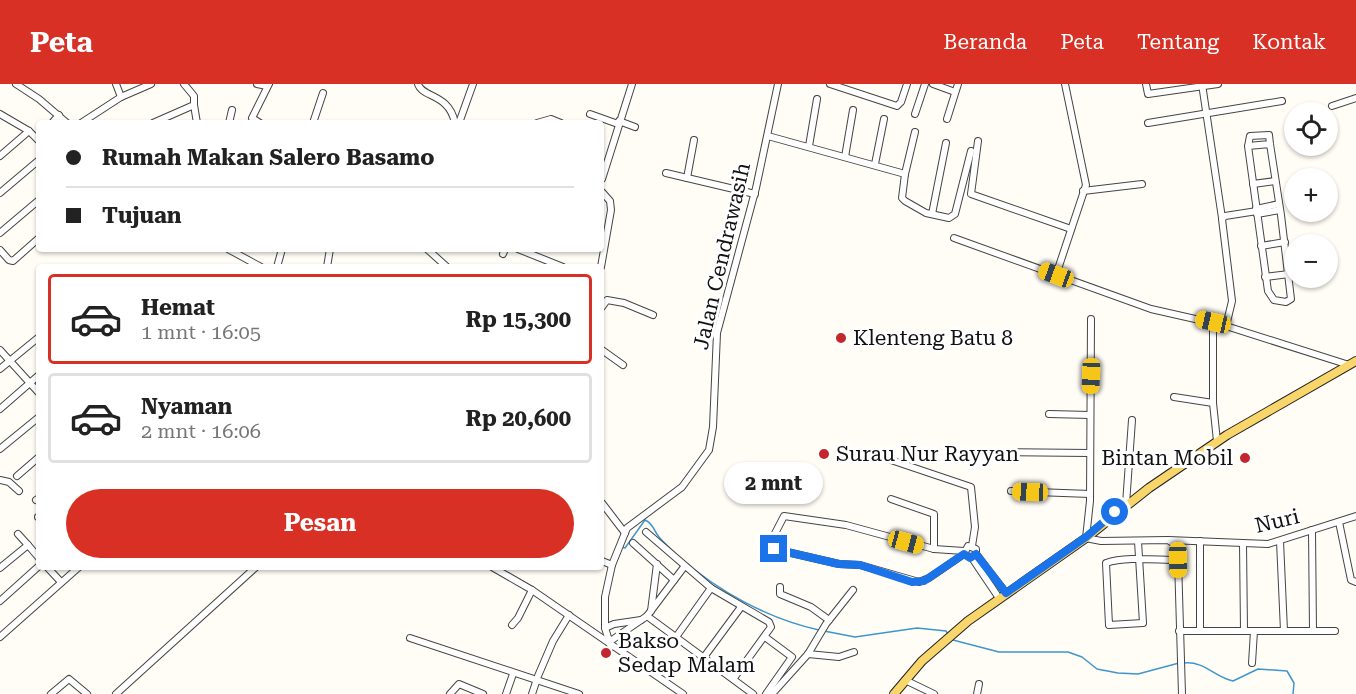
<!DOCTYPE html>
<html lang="id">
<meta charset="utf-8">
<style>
body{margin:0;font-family:"Roboto Serif",serif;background:#f2f2f2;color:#222;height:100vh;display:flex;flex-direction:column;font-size:22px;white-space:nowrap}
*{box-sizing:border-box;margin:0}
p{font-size:20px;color:#767676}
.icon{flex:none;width:33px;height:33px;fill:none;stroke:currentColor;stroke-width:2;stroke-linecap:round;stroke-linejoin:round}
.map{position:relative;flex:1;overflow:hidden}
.side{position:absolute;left:36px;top:180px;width:568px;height:306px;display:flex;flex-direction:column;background:#fff;border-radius:6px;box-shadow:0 2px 4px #0004}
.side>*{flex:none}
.guide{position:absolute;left:36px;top:36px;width:568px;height:132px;border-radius:6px;box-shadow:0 2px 4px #0004;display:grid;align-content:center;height:132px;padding:0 30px;background:#fff}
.tools{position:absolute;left:1284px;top:18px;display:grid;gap:12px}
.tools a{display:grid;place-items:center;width:54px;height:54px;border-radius:50%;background:#fff;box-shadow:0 2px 4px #0004;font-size:30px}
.end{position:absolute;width:27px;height:27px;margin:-14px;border:8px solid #1a73e8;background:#fff;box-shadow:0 0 0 3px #fff}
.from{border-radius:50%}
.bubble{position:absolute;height:42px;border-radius:21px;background:#fff;box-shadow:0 2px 4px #0004;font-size:20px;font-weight:700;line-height:42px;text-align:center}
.car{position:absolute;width:18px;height:36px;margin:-18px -9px;border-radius:8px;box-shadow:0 0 4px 2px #0007;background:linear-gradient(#f5c518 24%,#345 0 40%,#f5c518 0 76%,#345 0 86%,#f5c518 0)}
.guide b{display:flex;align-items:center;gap:21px;height:57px;font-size:22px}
.guide b+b{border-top:2px solid #e0e0e0}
.guide i{width:15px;height:15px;background:#222}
ul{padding:10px 0 0;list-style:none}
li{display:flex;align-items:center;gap:18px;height:90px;margin:0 12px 9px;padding:0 18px;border:3px solid #e0e0e0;border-radius:6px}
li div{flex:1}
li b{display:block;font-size:22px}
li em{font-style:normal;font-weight:700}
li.current{border-color:#d93025}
li>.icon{width:54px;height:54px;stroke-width:1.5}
.primary-button{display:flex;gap:12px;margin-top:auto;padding:12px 30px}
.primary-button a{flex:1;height:69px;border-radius:36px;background:#d93025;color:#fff;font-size:24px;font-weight:700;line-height:69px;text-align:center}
header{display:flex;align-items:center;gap:36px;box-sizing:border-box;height:84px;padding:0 30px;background:#d93025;color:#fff}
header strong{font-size:28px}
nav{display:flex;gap:33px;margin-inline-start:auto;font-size:21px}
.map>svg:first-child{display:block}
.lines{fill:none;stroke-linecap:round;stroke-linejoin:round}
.stream{stroke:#3f96cf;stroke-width:1.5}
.minor-casing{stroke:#444;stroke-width:8}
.major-casing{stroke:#222;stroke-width:10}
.minor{stroke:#fff;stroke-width:6}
.major{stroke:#f9d66b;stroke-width:8}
.route{stroke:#1a73e8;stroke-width:8}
.poi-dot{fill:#c4262e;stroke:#fff;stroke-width:2}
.labels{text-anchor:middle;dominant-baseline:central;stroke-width:6;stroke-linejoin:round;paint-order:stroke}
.street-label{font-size:21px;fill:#111;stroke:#fff}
.poi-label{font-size:21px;fill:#111;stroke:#fff;text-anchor:start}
</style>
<header>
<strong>Peta</strong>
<nav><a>Beranda</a><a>Peta</a><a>Tentang</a><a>Kontak</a></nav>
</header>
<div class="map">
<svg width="1356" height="610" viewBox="0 0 1356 610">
<rect width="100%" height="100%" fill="#fffdf5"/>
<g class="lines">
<g class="stream">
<path d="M621,463L625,464L645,436C654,440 653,446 659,453C665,460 673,467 679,473C718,507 768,535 819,546"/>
<path d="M824,547L855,553L917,544L946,547L948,550"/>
<path d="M953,556L999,568H1068L1082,573L1097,585L1118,589L1138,590L1179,579"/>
<path d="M1184,579C1205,577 1214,593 1233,597L1258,585L1287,587L1294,599L1293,610"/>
</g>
<defs>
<g id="minor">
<path d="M16,0L39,15L67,39"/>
<path d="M116,0L121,13"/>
<path d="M257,0L267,2"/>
<path d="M418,0C422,14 449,9 455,39"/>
<path d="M830,0L897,22L901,18L907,0"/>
<path d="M933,0L955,8"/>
<path d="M1146,0L1148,10L1218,0"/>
<path d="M1202,0L1222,134"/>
<path d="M194,21L197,39"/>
<path d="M1332,22L1356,14"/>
<path d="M0,30L29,47L39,57"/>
<path d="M590,30L618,40"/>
<path d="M915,30L925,0"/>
<path d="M947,35L958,0"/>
<path d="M619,37L635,43"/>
<path d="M52,39L59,31"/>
<path d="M81,39L121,13L151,0"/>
<path d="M153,39L194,21V12L184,0"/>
<path d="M229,39L232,26"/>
<path d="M260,39L252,34L269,0"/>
<path d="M313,39L323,9"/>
<path d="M459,39L473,0"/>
<path d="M537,39L551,35L561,39"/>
<path d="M1148,39L1282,17"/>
<path d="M768,52L905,90L902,114L905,117L926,129L949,134L955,130L971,67"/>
<path d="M978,57L971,110L1071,145"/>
<path d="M809,62L817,15"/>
<path d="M1248,62L1250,52L1269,51L1270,60L1281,131L1291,215L1286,218L1274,216L1268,207L1248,62L1270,60"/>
<path d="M0,72L29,47"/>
<path d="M845,73L853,26"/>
<path d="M875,80L884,35"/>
<path d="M666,89L755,110"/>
<path d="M905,90L915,48"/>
<path d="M687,94L694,56"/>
<path d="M602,95L632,0"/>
<path d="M1253,100L1275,97"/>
<path d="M1083,107L1142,100"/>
<path d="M0,109L39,76"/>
<path d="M1256,125L1279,120"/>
<path d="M932,130L946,59"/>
<path d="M1257,130L1280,126"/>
<path d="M0,149L39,116"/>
<path d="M954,154L1151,225L1226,242L1349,281"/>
<path d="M1261,162L1285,158"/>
<path d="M228,165L261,183"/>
<path d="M427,165L447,183"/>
<path d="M518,165L563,183"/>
<path d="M0,166L9,176L13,177L39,154"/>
<path d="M503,170L505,165"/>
<path d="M277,183L282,165"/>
<path d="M327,183L330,165"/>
<path d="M601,183L611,126L610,117L602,108"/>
<path d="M1056,191L1086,101L1065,0"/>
<path d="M1265,193L1289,190"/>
<path d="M602,223L607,216L624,219L653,231"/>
<path d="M1091,235L1090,417L1086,454L1101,457L1168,456L1174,460L1178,476L1182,610"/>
<path d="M1213,238V319L1217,357"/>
<path d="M1226,242L1232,217L1222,135L1225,132L1257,127"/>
<path d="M0,266L39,309"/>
<path d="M602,266L623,281"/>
<path d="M0,285L39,253"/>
<path d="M1174,313L1213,319"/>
<path d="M0,325L39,291"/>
<path d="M1049,330L1090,331"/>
<path d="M0,365L39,333"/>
<path d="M1005,368L1090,369"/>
<path d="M879,372L971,403L975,443L972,462"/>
<path d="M17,392L39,373"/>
<path d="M0,396L9,398L19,407"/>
<path d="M1011,407L1090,410"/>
<path d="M891,415L934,430V465"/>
<path d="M36,416L39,414"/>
<path d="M602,419L625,449"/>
<path d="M1126,420L1132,336"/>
<path d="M38,433H39"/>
<path d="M1339,438L1351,496L1356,498"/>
<path d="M1312,446L1313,547"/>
<path d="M646,448L711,504L769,538L771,543L734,594"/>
<path d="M18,450L28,461"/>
<path d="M1168,456L1268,460L1356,432"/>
<path d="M1138,457L1143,539L1109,541L1106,479C1126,472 1156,476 1178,476"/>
<path d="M1200,457V547"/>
<path d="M1280,457L1284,547"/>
<path d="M633,459L674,496"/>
<path d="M1243,460L1244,547"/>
<path d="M964,467L934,465L846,441L784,432L769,461L774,465L839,480L860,481L919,498L929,494L964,470"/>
<path d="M976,470L1006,509"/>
<path d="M972,474L976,470V465L968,462L964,470L972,474L999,514"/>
<path d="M602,477L612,481"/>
<path d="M47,483L61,498"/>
<path d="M492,483L532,506L683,610"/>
<path d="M0,484L28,461L39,474"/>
<path d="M780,503V510L811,523L829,536"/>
<path d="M0,517L39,482"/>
<path d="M651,527L657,480"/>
<path d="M647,532L753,610"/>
<path d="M512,541L518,534L532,506"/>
<path d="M605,544L614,540L641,536"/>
<path d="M1179,547H1335"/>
<path d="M0,553L79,483"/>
<path d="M676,553L711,504"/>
<path d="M765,553L792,573L766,610"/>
<path d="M410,554L579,610"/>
<path d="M609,558L647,532L684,483"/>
<path d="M611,563L605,544V513L612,481L627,444L682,403L709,366L713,343L717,249L756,104L778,0"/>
<path d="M808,570L839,573L854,568"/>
<path d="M704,573L741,523"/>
<path d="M1252,579L1254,547"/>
<path d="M538,592L553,557L569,531"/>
<path d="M905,596L934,610"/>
<path d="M51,610L69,595L87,610"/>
<path d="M116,610L256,483"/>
<path d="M450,610L459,600L483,610"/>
<path d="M506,610L513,590"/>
<path d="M532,610L537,595"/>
<path d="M772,610L808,570L826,540L853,506"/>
<path d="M977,610L979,600"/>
</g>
<path id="major" d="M894,610L922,577L968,537L1086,454L1149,404L1227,351L1356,277"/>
</defs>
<use href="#minor" class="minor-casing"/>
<use href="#major" class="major-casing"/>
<use href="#minor" class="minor"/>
<use href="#major" class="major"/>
</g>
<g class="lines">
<path class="route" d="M774,465L839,480L860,481L912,498L924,497L964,470L970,474L976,470L1006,509L1086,453L1115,428"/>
</g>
<g class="poi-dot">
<circle cx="841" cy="254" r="6"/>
<circle cx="824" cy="370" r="6"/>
<circle cx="1245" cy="374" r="6"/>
<circle cx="606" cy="569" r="6"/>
</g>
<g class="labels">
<g class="street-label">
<text transform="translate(722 172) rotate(-77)">Jalan Cendrawasih</text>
<text transform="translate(1277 437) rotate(-13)">Nuri</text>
</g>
<g class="poi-label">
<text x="853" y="254">Klenteng Batu 8</text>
<text x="836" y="370">Surau Nur Rayyan</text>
<text x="1233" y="374" text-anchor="end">Bintan Mobil</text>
<text x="618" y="557">Bakso<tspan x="618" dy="24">Sedap Malam</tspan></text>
</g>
</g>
</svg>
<div class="tools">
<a><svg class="icon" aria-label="locate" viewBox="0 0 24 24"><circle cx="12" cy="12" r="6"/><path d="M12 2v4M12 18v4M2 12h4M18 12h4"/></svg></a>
<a>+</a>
<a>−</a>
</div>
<i class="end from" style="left:1115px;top:428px"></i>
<i class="end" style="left:774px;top:465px"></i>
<div class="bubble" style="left:724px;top:378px;width:99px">2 mnt</div>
<i class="car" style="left:1056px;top:191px;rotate:290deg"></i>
<i class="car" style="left:1213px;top:238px;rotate:283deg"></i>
<i class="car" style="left:1091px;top:292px;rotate:182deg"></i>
<i class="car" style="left:1030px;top:408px;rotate:272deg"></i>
<i class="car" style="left:906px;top:458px;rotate:105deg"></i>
<i class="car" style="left:1178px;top:476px;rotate:179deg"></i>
<div class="guide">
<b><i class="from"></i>Rumah Makan Salero Basamo</b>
<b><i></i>Tujuan</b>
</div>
<section class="side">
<ul>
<li class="current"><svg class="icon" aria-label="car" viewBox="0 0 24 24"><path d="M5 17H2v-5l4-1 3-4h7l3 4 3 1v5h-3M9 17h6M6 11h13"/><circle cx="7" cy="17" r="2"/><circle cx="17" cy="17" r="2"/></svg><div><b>Hemat</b><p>1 mnt · 16:05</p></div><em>Rp 15,300</em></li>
<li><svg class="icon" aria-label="car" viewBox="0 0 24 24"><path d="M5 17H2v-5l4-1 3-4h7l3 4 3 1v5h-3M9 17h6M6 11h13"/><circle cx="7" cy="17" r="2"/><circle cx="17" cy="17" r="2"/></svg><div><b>Nyaman</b><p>2 mnt · 16:06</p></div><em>Rp 20,600</em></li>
</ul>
<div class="primary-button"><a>Pesan</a></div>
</section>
</div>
